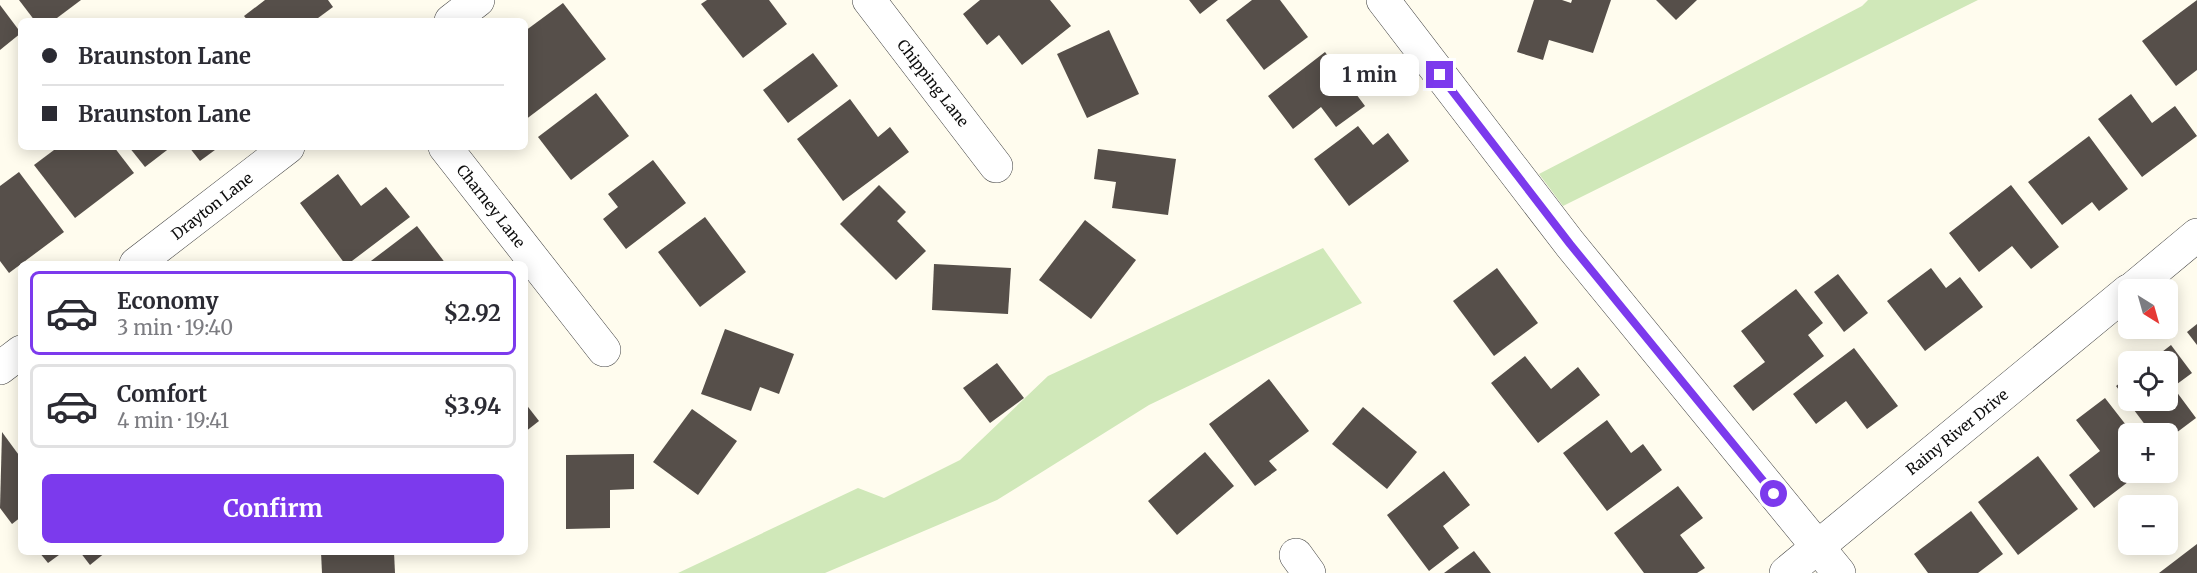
<!DOCTYPE html>
<meta charset="utf-8">
<style>
body{margin:0;font-family:Merriweather,serif;background:#f2f2f3;color:#2b2b33;height:100vh;display:flex;flex-direction:column;font-size:22px;white-space:nowrap}
*{box-sizing:border-box;margin:0}
p{font-size:20px;color:#7c7c81}
.icon{flex:none;width:33px;height:33px;fill:none;stroke:currentColor;stroke-width:2;stroke-linecap:round;stroke-linejoin:round}
.map{position:relative;flex:1;overflow:hidden}
.panel{position:absolute;left:18px;top:261px;width:510px;height:294px;display:flex;flex-direction:column;background:#fff;border-radius:9px;box-shadow:0 3px 15px #0003}
.panel>*{flex:none}
.hud{position:absolute;left:18px;top:18px;width:510px;height:132px;border-radius:9px;box-shadow:0 3px 15px #0003;display:grid;align-content:center;height:132px;padding:0 24px;background:#fff}
.needle{width:39px;rotate:143deg}
.buttons{position:absolute;left:2118px;top:279px;display:grid;gap:12px}
.buttons a{display:grid;place-items:center;width:60px;height:60px;border-radius:9px;background:#fff;box-shadow:0 3px 15px #0003;font-size:30px}
.end{position:absolute;width:27px;height:27px;margin:-14px;border:8px solid #7c3aed;background:#fff;box-shadow:0 0 0 3px #fff}
.from{border-radius:50%}
.bubble{position:absolute;height:42px;border-radius:9px;background:#fff;box-shadow:0 3px 15px #0003;font-size:20px;font-weight:700;line-height:42px;text-align:center}
.hud b{display:flex;align-items:center;gap:21px;height:57px;font-size:22px}
.hud b+b{border-top:2px solid #e1e1e2}
.hud i{width:15px;height:15px;background:#2b2b33}
ul{padding:10px 0 0;list-style:none}
li{display:flex;align-items:center;gap:18px;height:84px;margin:0 12px 9px;padding:0 12px;border:3px solid #e1e1e2;border-radius:9px}
li div{flex:1}
li b{display:block;font-size:22px}
li em{font-style:normal;font-weight:700}
li.selected{border-color:#7c3aed}
li>.icon{width:54px;height:54px;stroke-width:1.5}
.primary-button{display:flex;gap:12px;margin-top:auto;padding:12px 24px}
.primary-button a{flex:1;height:69px;border-radius:9px;background:#7c3aed;color:#fff;font-size:24px;font-weight:700;line-height:69px;text-align:center}
.map>svg:first-child{display:block}
.green{fill:#d0e8b9}
.building{fill:#564f4a}
.lines{fill:none;stroke-linecap:round;stroke-linejoin:round}
.minor-casing{stroke:#404040;stroke-width:34}
.minor{stroke:#fff;stroke-width:33}
.route{stroke:#7c3aed;stroke-width:8}
.labels{text-anchor:middle;dominant-baseline:central;stroke-width:6;stroke-linejoin:round;paint-order:stroke}
.street-label{font-size:15px;fill:#0d0d0d;stroke:#fff}
</style>
<div class="map">
<svg width="2197" height="573" viewBox="0 0 2197 573">
<rect width="100%" height="100%" fill="#fffcee"/>
<g class="green">
<path d="M1868,0H1978L1563,206L1539,174L1862,6Z"/>
<path d="M1323,248L1362,303L1149,405L997,500L825,573H678L858,488L884,498L960,460L1048,376Z"/>
</g>
<g class="building">
<path d="M19,0H81L53,21H35Z"/>
<path d="M265,0H328L333,7L314,21H248L244,16Z"/>
<path d="M707,0H769L787,24L743,58L701,4Z"/>
<path d="M980,0H1050L1071,26L1022,65L999,35L987,45L963,14Z"/>
<path d="M1189,0H1218L1200,14Z"/>
<path d="M1252,0H1280L1308,37L1264,70L1226,20Z"/>
<path d="M1534,0H1562L1571,3L1572,0H1611L1593,53L1549,40L1543,60L1517,52Z"/>
<path d="M1656,0H1697L1676,20Z"/>
<path d="M2197,0V70L2176,86L2142,41Z"/>
<path d="M563,3L606,59L525,120V31Z"/>
<path d="M0,5L21,33L0,50Z"/>
<path d="M1109,30L1139,94L1087,118L1057,54Z"/>
<path d="M1325,52L1365,106L1336,127L1321,107L1293,129L1268,96Z"/>
<path d="M813,53L838,86L788,123L763,90Z"/>
<path d="M596,93L629,136L571,180L538,137Z"/>
<path d="M2131,94L2152,123L2175,106L2197,136L2142,177L2098,119Z"/>
<path d="M850,99L878,137L890,127L909,152L843,201L797,139Z"/>
<path d="M1358,126L1373,145L1388,133L1409,161L1349,206L1314,159Z"/>
<path d="M2089,136L2128,189L2099,211L2092,202L2062,225L2028,182Z"/>
<path d="M58,147H114L134,173L75,218L34,165Z"/>
<path d="M129,147H171L145,167Z"/>
<path d="M189,147H219L200,161Z"/>
<path d="M1098,149L1176,159L1168,215L1112,208L1116,182L1094,179Z"/>
<path d="M653,160L686,203L626,249L603,219L618,207L608,194Z"/>
<path d="M19,172L64,232L9,273L0,261V186Z"/>
<path d="M338,174L361,206L386,187L410,217L348,264H345L300,203Z"/>
<path d="M879,185L906,212L897,221L926,251L896,280L840,224Z"/>
<path d="M2011,185L2059,247L2031,269L2012,246L1979,272L1949,233Z"/>
<path d="M705,217L746,272L700,307L658,252Z"/>
<path d="M1085,220L1136,260L1091,319L1039,280Z"/>
<path d="M417,226L446,264H367Z"/>
<path d="M934,264L1011,268L1008,314L932,310Z"/>
<path d="M1497,268L1538,323L1494,356L1453,301Z"/>
<path d="M1931,268L1946,288L1960,277L1983,307L1925,351L1887,301Z"/>
<path d="M1838,274L1868,313L1844,332L1814,292Z"/>
<path d="M1796,289L1823,323L1808,335L1824,356L1753,411L1733,386L1765,362L1741,331Z"/>
<path d="M2197,324V345L2187,332Z"/>
<path d="M725,329L794,354L779,394L760,387L751,411L701,394Z"/>
<path d="M2171,345L2192,373L2173,387L2196,418L2168,439V434H2152L2116,386L2128,377V400H2168V362H2149Z"/>
<path d="M1854,348L1898,406L1867,429L1846,401L1816,424L1793,394Z"/>
<path d="M1525,356L1551,389L1578,367L1600,395L1538,443L1491,383Z"/>
<path d="M997,363L1024,398L990,423L963,388Z"/>
<path d="M1269,379L1309,431L1269,461L1277,470L1255,486L1209,424Z"/>
<path d="M2105,398L2133,434H2128V472H2141L2094,508L2069,475L2100,451L2076,420Z"/>
<path d="M525,403L539,421L525,432Z"/>
<path d="M1363,407L1417,452L1387,489L1332,444Z"/>
<path d="M692,409L737,441L698,495L653,462Z"/>
<path d="M1607,420L1631,453L1643,444L1662,470L1607,511L1563,453Z"/>
<path d="M2,432L21,458V517L12,524L0,508Z"/>
<path d="M1205,452L1234,486L1177,535L1148,501Z"/>
<path d="M634,454V489L610,490V528L566,529V455Z"/>
<path d="M2038,456L2078,509L2018,555L1978,502Z"/>
<path d="M1444,471L1470,505L1443,526L1459,548L1429,571L1387,515Z"/>
<path d="M1678,486L1703,518L1680,535L1705,568L1697,573H1644L1614,533Z"/>
<path d="M1971,511L2003,554L1978,573H1928L1914,554Z"/>
<path d="M2197,544V573H2159Z"/>
<path d="M1474,551L1491,573H1444Z"/>
<path d="M39,552H63L48,563Z"/>
<path d="M80,552H106L90,565Z"/>
<path d="M321,552H394L395,573H322Z"/>
</g>
<g class="lines">
<defs>
<g id="minor">
<path d="M869,0L996,166"/>
<path d="M1383,0L1570,244L1839,573"/>
<path d="M451,21L478,0"/>
<path d="M445,147L604,350"/>
<path d="M136,264L288,147"/>
<path d="M2131,290L2197,235"/>
<path d="M0,368L21,352"/>
<path d="M1296,555L1309,573"/>
<path d="M1786,573L2128,291"/>
</g>
</defs>
<use href="#minor" class="minor-casing"/>
<use href="#minor" class="minor"/>
</g>
<g class="lines">
<path class="route" d="M1440,75L1570,244L1774,494"/>
</g>
<g class="labels">
<g class="street-label">
<text transform="translate(933 83) rotate(52)">Chipping Lane</text>
<text transform="translate(212 206) rotate(-38)">Drayton Lane</text>
<text transform="translate(491 206) rotate(52)">Charney Lane</text>
<text transform="translate(1957 432) rotate(-39)">Rainy River Drive</text>
</g>
</g>
</svg>
<div class="buttons">
<a><svg class="needle" viewBox="-14 -14 28 28"><path d="M0-13l5 13h-10z" fill="#e53935"/><path d="M0 13l5-13h-10z" fill="#7c7c81"/></svg></a>
<a><svg class="icon" aria-label="locate" viewBox="0 0 24 24"><circle cx="12" cy="12" r="6"/><path d="M12 2v4M12 18v4M2 12h4M18 12h4"/></svg></a>
<a>+</a>
<a>−</a>
</div>
<i class="end from" style="left:1774px;top:494px"></i>
<i class="end" style="left:1440px;top:75px"></i>
<div class="bubble" style="left:1320px;top:54px;width:99px">1 min</div>
<div class="hud">
<b><i class="from"></i>Braunston Lane</b>
<b><i></i>Braunston Lane</b>
</div>
<section class="panel">
<ul>
<li class="selected"><svg class="icon" aria-label="car" viewBox="0 0 24 24"><path d="M5 17H2v-5l4-1 3-4h7l3 4 3 1v5h-3M9 17h6M6 11h13"/><circle cx="7" cy="17" r="2"/><circle cx="17" cy="17" r="2"/></svg><div><b>Economy</b><p>3 min · 19:40</p></div><em>$2.92</em></li>
<li><svg class="icon" aria-label="car" viewBox="0 0 24 24"><path d="M5 17H2v-5l4-1 3-4h7l3 4 3 1v5h-3M9 17h6M6 11h13"/><circle cx="7" cy="17" r="2"/><circle cx="17" cy="17" r="2"/></svg><div><b>Comfort</b><p>4 min · 19:41</p></div><em>$3.94</em></li>
</ul>
<div class="primary-button"><a>Confirm</a></div>
</section>
</div>
